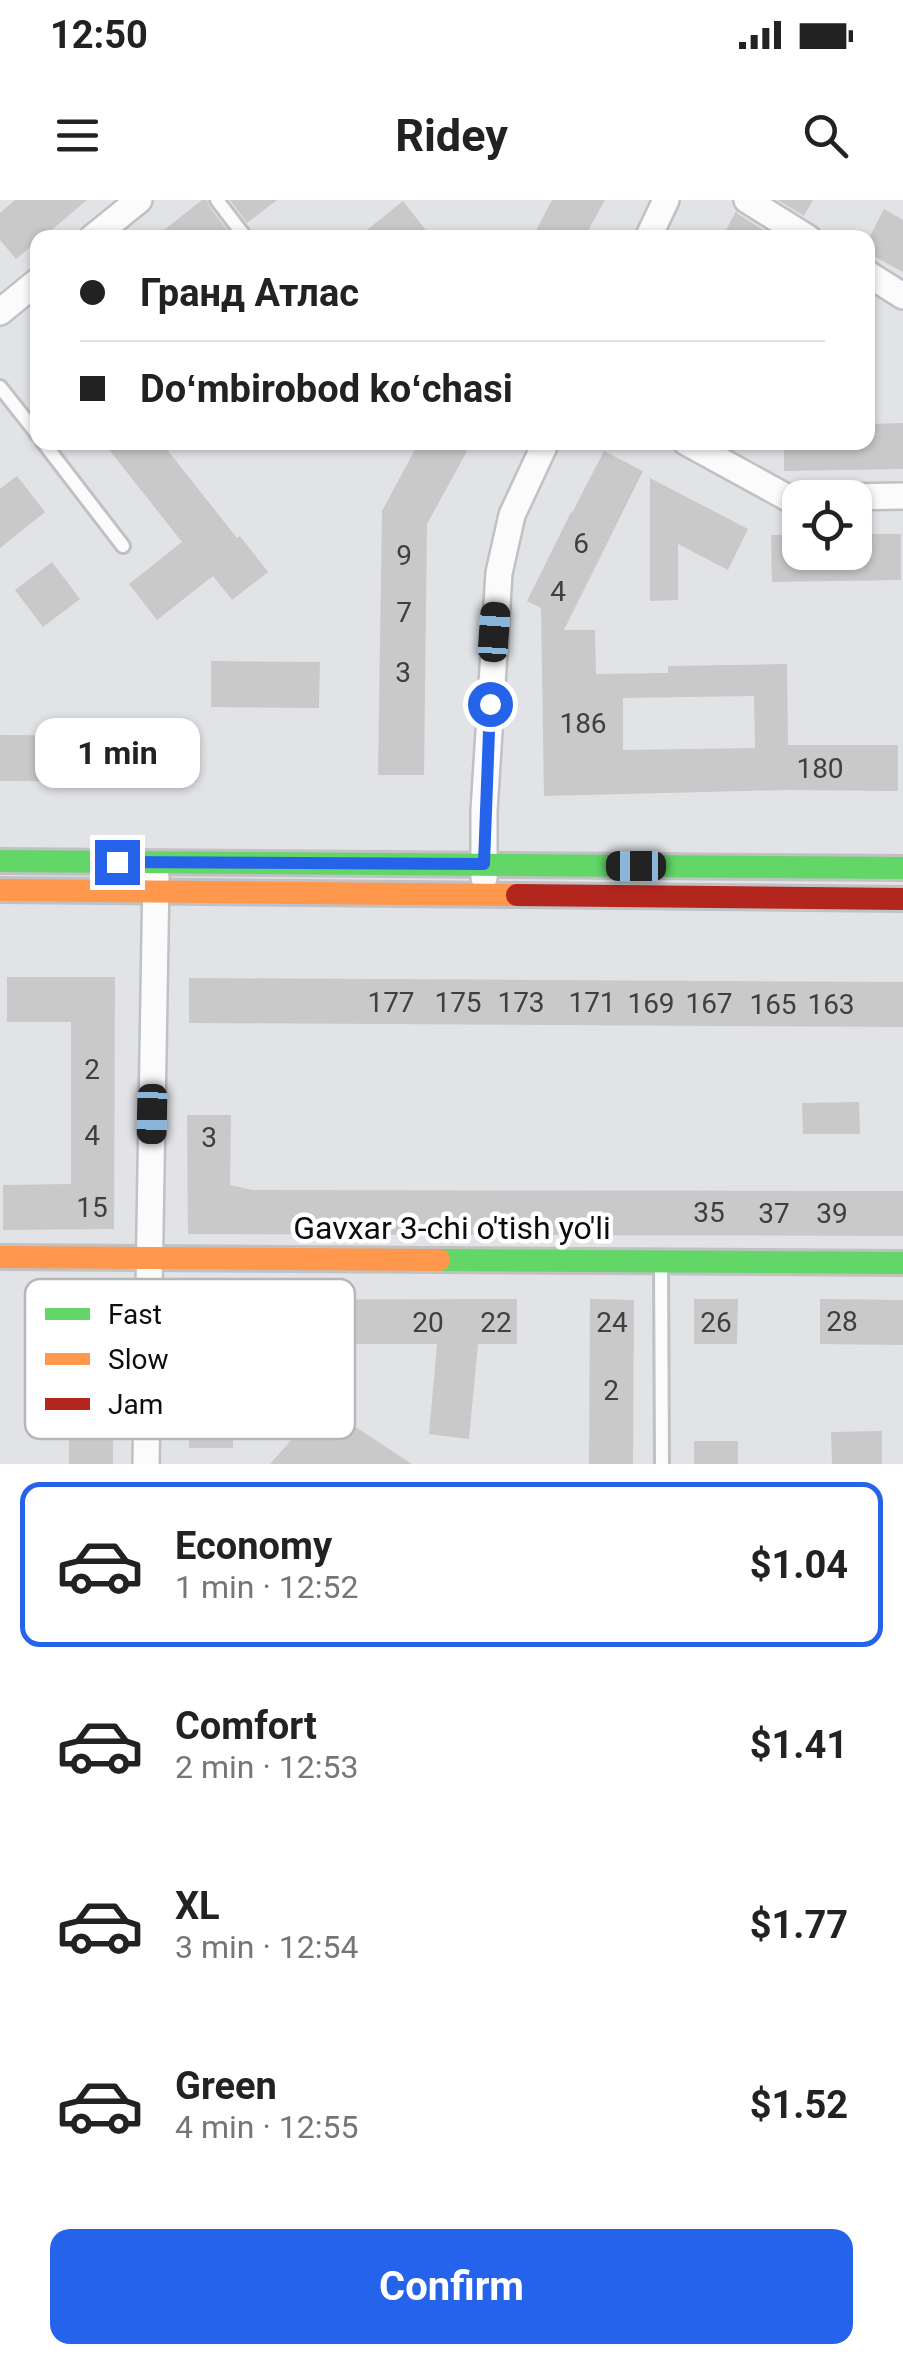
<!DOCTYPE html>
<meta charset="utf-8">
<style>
body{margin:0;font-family:Roboto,sans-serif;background:#f6f6f6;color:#222;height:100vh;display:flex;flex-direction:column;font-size:38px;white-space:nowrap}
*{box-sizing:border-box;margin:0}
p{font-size:32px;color:#767676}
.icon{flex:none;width:55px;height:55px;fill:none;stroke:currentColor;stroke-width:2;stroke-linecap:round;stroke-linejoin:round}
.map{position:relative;height:1264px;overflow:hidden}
.details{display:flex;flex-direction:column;background:#fff;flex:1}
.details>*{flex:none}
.guide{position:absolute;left:30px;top:30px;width:845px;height:220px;border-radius:20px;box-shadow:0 2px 8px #0004;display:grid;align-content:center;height:220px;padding:0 50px;background:#fff}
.fabs{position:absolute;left:782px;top:280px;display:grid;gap:20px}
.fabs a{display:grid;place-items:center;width:90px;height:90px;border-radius:20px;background:#fff;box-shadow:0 2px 8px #0004;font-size:50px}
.end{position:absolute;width:45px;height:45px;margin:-22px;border:12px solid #2563eb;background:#fff;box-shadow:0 0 0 5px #fff}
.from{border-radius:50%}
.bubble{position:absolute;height:70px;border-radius:20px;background:#fff;box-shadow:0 2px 8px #0004;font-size:32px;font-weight:700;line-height:70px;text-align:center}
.car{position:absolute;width:30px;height:60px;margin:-30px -15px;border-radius:12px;box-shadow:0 0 8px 2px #0007;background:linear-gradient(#222 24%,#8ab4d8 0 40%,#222 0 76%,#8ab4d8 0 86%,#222 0)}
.guide b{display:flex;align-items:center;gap:35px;height:95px;font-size:38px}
.guide b+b{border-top:2px solid #e0e0e0}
.guide i{width:25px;height:25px;background:#222}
ul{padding:18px 0 0;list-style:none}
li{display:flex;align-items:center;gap:30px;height:165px;margin:0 20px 15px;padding:0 30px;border:5px solid transparent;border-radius:20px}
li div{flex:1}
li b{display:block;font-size:38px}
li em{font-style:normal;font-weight:700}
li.on{border-color:#2563eb}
li>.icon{width:90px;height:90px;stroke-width:1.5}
.cta{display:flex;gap:20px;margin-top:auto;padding:20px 50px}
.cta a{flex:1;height:115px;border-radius:20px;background:#2563eb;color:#fff;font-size:40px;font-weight:700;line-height:115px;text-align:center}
.status{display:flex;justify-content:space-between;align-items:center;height:70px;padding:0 50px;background:#fff;direction:ltr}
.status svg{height:28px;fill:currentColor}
header{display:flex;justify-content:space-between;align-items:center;height:130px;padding:0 50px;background:#fff;font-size:45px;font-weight:700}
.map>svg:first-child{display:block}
.building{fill:#c9c9ca;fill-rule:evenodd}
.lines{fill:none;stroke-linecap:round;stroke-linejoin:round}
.lane-casing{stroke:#bfc1c3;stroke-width:18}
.street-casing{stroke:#bfc1c3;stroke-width:30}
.fast-casing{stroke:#bfc1c3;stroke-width:28}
.slow-casing{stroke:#bfc1c3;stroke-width:28}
.jam-casing{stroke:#bfc1c3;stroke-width:28}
.lane{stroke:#fbfbfb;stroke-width:12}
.street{stroke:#fbfbfb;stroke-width:25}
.fast{stroke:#63d668;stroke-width:22}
.slow{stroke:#ff974d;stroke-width:22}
.jam{stroke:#b3261e;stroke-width:22}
.route{stroke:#2563eb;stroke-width:12}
.labels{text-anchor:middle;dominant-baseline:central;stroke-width:9;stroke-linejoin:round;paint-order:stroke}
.number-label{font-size:28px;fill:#3e3f41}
.street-label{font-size:32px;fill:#0c0d0f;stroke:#fff}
.key{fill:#fff;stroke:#b6b6b7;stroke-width:2.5}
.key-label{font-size:28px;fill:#0c0d0f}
</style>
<div class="status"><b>12:50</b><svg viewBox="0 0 49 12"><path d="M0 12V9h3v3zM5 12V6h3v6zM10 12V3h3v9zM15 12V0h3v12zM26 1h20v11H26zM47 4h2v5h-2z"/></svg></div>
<header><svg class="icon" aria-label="menu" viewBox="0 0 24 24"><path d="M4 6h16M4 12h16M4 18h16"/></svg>Ridey<svg class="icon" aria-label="search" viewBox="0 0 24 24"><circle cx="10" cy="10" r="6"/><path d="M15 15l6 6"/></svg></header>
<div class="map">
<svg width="903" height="1264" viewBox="0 0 903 1264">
<rect width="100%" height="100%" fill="#e2e3e6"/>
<g class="building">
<path d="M15,0H87L42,38H38V41L16,59L0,40V13Z"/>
<path d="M202,0H207L209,6L231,35L229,38H154Z"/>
<path d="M230,0H277L247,23Z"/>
<path d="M552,0H605L584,38H532Z"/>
<path d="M778,0H813L804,16Z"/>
<path d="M403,1L432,38H357Z"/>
<path d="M884,9L903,20V72L868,53V40Z"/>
<path d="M736,11L738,14L776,38H722Z"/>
<path d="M903,223V269L784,271V242H868V224Z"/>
<path d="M103,242H161L237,338L240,336L268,372L232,400L213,376L157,420L129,384L182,342Z"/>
<path d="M419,242H472L427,324L424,575H378L382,311Z"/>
<path d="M604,251L643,271L564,430H595L596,474L668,473V466L787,464L788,545H898V591L789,590L544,596L541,408L527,401L571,312L572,313ZM754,496L755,548L623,550V498Z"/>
<path d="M17,276L45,312L0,348V289Z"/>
<path d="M650,278L748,329L728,370L678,344V400L650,401Z"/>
<path d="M855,334H901V380L772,382L771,335H800V352H855Z"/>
<path d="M52,362L80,399L43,427L15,390Z"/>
<path d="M211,461L320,462L319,508L211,507Z"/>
<path d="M0,535L196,536V582L0,581Z"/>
<path d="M7,777H115L114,1029L3,1030V985L71,984V822H7Z"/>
<path d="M189,778L903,782V827L189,823Z"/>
<path d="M859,902L860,934H803L802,903Z"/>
<path d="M187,915H231L230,985L252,990L903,991V1036L188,1034Z"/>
<path d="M70,1096H114L113,1264H69Z"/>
<path d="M517,1099V1144H478L469,1239L429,1234L437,1144H190V1100Z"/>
<path d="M590,1099L634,1100L633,1264H589Z"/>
<path d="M694,1099H738L737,1144H694Z"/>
<path d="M820,1099L903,1100V1145L820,1144Z"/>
<path d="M190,1203L233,1204V1248H189Z"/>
<path d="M309,1220H345L412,1264H270Z"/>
<path d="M882,1231V1264H832L831,1232Z"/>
<rect x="694" y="1241" width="44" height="23"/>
</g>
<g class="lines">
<defs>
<g id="lane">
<path d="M217,0L246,38"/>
<path d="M0,187L38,235"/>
<path d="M43,242L123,346"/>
<path d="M661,1064L662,1264"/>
</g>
<g id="street">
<path d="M747,0L808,38"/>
<path d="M92,38L139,0"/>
<path d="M648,38L666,0"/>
<path d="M868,74L903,96"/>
<path d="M0,112L38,81"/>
<path d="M686,242L788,298L903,296"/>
<path d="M484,678V611L499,373L512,315L546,242"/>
<path d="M146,1264L156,677"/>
</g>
<g id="fast">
<path d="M0,661L903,668"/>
<path d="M439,1060L903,1063"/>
</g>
<g id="slow">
<path d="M0,690L517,695"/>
<path d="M0,1057L439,1060"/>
</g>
<path id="jam" d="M517,695L903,699"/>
</defs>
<use href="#lane" class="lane-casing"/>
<use href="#street" class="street-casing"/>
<use href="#fast" class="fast-casing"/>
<use href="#slow" class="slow-casing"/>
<use href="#jam" class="jam-casing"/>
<use href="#lane" class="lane"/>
<use href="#street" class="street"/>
<use href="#fast" class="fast"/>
<use href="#slow" class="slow"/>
<use href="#jam" class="jam"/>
</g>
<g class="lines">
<path class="route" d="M117,662L484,664L490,504"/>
</g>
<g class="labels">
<g class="number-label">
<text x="581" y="343">6</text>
<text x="404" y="355">9</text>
<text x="558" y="391">4</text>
<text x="404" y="412">7</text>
<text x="403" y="472">3</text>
<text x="583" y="523">186</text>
<text x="820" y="568">180</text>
<text x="391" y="802">177</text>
<text x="458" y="802">175</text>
<text x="521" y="802">173</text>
<text x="592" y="802">171</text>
<text x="651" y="803">169</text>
<text x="709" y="803">167</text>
<text x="773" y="804">165</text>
<text x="831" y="804">163</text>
<text x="92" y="869">2</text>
<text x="92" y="935">4</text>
<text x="209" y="937">3</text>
<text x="92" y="1007">15</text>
<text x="709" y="1012">35</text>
<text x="774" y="1013">37</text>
<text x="832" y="1013">39</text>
<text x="842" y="1121">28</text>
<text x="428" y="1122">20</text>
<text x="496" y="1122">22</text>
<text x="612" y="1122">24</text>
<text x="716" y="1122">26</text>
<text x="611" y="1190">2</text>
</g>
<g class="street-label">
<text x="452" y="1028">Gavxar 3-chi o'tish yo'li</text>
</g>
</g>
<rect x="25" y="1079" width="330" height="160" rx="15" class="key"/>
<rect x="45" y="1108" width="45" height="12" fill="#63d668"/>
<rect x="45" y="1153" width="45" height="12" fill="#ff974d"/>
<rect x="45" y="1198" width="45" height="12" fill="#b3261e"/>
<g class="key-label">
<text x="108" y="1124">Fast</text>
<text x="108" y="1169">Slow</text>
<text x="108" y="1214">Jam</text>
</g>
</svg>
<div class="fabs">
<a><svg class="icon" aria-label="locate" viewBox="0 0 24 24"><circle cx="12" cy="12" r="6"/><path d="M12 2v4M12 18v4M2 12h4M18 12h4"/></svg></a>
</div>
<i class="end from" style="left:490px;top:504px"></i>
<i class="end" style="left:117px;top:662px"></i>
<div class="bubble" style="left:35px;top:518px;width:165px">1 min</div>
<i class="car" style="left:494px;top:432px;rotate:4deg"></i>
<i class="car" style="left:636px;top:666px;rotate:270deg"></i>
<i class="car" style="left:152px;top:914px;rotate:181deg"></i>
<div class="guide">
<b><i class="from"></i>Гранд Атлас</b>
<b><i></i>Doʻmbirobod koʻchasi</b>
</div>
</div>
<section class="details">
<ul>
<li class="on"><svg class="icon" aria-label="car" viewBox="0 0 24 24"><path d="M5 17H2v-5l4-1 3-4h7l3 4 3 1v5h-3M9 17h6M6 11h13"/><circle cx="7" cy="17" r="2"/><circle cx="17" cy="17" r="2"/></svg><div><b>Economy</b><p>1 min · 12:52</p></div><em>$1.04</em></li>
<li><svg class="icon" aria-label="car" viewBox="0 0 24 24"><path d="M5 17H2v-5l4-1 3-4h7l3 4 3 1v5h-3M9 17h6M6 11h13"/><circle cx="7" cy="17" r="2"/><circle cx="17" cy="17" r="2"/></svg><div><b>Comfort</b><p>2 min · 12:53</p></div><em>$1.41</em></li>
<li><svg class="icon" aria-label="car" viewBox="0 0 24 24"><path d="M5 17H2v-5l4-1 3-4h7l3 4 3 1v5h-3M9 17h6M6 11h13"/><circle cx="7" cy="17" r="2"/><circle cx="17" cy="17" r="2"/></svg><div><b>XL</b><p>3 min · 12:54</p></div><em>$1.77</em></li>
<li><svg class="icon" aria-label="car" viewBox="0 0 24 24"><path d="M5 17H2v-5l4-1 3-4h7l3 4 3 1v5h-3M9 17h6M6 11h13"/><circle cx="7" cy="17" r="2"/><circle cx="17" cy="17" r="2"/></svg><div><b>Green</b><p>4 min · 12:55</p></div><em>$1.52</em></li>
</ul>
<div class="cta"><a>Confirm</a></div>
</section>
